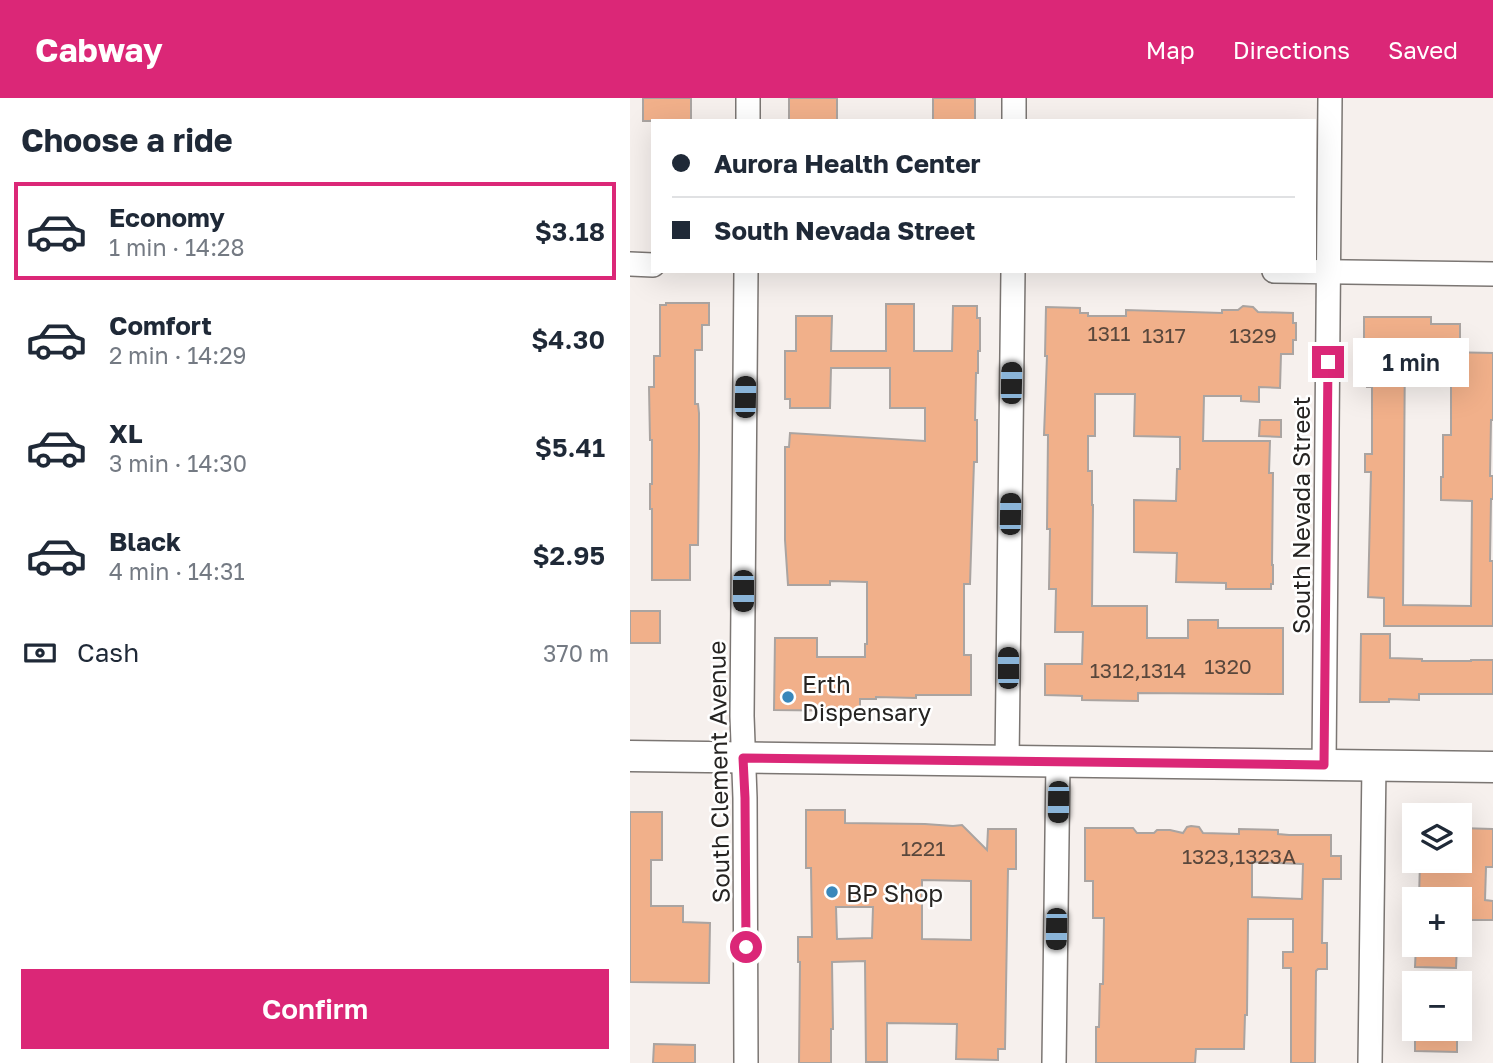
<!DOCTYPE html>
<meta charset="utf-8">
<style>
body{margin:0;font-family:"Golos Text",sans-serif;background:#f2f2f3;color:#1f2937;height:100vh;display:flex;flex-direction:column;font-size:26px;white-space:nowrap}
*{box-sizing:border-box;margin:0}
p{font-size:23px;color:#747a83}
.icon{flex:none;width:38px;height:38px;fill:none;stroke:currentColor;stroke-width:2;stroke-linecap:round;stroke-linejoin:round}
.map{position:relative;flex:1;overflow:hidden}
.sheet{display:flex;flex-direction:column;background:#fff;width:630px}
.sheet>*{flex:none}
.guide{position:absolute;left:21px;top:21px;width:665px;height:154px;border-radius:0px;box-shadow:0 7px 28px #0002;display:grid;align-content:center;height:154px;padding:0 21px;background:#fff}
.controls{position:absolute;left:772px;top:705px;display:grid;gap:14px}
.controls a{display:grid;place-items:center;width:70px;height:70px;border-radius:0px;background:#fff;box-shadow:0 7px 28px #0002;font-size:35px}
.end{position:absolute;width:32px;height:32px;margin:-16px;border:9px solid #db2777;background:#fff;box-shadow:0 0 0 4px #fff}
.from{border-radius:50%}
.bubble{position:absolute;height:49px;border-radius:0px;background:#fff;box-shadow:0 7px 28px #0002;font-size:23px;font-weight:600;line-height:49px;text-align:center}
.car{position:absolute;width:21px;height:42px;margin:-21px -10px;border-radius:9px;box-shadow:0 0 5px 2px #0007;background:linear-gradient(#222 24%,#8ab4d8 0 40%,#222 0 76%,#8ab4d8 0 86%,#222 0)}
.guide b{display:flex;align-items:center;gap:24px;height:66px;font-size:26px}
.guide b+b{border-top:2px solid #e0e1e3}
.guide i{width:18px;height:18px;background:#1f2937}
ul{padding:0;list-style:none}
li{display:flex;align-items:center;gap:21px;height:98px;margin:0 14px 10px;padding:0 7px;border:4px solid transparent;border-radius:0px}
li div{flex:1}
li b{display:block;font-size:26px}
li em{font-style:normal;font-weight:600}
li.active{border-color:#db2777}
li>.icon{width:63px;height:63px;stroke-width:1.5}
h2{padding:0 21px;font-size:32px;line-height:84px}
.pay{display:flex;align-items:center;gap:18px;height:77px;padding:0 21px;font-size:26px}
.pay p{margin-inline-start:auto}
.button{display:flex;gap:14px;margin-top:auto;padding:14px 21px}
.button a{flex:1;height:80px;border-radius:0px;background:#db2777;color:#fff;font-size:28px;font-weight:600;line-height:80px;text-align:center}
header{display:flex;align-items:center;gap:42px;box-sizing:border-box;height:98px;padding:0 35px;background:#db2777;color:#fff}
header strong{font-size:33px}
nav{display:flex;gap:38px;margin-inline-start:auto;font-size:24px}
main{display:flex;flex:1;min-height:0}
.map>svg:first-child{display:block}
.building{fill:#f1b08a;stroke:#aaa4a1;stroke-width:2;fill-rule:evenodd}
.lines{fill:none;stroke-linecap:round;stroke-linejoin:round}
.minor-casing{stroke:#7b7673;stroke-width:26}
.major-casing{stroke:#7b7673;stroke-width:33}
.minor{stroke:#fff;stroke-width:23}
.major{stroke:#fff;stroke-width:30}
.route{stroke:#db2777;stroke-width:9}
.poi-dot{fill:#3a87ba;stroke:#fff;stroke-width:2.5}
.labels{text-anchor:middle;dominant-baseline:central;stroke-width:5;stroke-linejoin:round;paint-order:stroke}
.number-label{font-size:21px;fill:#59473c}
.street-label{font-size:24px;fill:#262422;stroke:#fff}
.poi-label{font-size:24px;fill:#262422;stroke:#fff;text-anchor:start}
</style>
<header>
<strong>Cabway</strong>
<nav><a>Map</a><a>Directions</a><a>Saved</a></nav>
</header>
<main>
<section class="sheet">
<h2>Choose a ride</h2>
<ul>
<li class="active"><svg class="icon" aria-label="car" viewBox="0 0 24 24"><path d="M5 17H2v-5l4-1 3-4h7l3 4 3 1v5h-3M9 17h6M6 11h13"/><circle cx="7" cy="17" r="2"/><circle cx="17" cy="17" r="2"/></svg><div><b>Economy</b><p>1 min · 14:28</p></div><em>$3.18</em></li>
<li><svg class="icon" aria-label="car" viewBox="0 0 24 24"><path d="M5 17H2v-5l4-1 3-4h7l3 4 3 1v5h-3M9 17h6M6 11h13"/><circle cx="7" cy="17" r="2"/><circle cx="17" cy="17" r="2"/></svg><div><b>Comfort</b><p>2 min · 14:29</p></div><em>$4.30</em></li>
<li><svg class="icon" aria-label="car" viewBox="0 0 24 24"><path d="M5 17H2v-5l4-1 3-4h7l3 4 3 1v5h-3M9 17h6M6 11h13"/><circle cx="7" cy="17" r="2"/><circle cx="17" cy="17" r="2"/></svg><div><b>XL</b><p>3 min · 14:30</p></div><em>$5.41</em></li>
<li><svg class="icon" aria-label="car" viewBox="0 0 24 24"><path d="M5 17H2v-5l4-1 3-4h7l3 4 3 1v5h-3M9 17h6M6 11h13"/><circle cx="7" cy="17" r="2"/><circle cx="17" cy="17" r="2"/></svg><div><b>Black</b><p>4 min · 14:31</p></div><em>$2.95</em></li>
</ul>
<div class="pay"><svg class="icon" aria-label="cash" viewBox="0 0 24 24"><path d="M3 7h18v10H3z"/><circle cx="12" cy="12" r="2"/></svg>Cash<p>370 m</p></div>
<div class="button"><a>Confirm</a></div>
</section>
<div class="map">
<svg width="863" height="965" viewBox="0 0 863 965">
<rect width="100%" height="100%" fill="#f6f0ed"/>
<g class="building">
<rect x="13" y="0" width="48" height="23"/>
<rect x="159" y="0" width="48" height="23"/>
<rect x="303" y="0" width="42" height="23"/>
<path d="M36,205H79V227H72V252H65V306H68L69,315V351L68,447H60V482H22V411H20V386H22V342H20L19,289H24V258H30V207H36Z"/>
<path d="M256,206H284V253H322L323,208H347V220H350V253H348V275H346L345,322H347V364H344L340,486H334V557H341V597H286V600L246,599V601H230V613L144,612L145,540H187V559H235V546H237V484L200,483V487H158L155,442V349H159L160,335L295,343V310H260V270H201L200,310H160V301H155V253H166V218H202L201,253H256Z"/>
<path d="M613,208L623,209L628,214L663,215V225H666V242H663V256H651L650,290L629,289V304L611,303V298H574L573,343H640L639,375H643L642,467H643V486H641V491H596V485L546,484L547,455L504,454V402L546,403L547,371H550V339L504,338L505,296H465V338H458V373H462V407H463L462,508H517V540H558V522H588V530H653V596L508,595V603L452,602V598L415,597V566H452L453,534H425L426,491H419L420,431H417L418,337H414L417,258H415L416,209L450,210V215H458V218H496V212L592,215V212H608Z"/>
<path d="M734,219H801V226H830V248H775L773,507L841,508L842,403L811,402V379H813V337H821V275H816V254L863,255V322H861L860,378H863V401H861L860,463H863V528H754V500L738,499L741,374H735V356H742V289H737L738,247H734Z"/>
<path d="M630,322H651V339L629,338Z"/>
<rect x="0" y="513" width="30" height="32"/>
<path d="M731,536H760V560L792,561V563H841V562H863V596H789V602L759,601V604H730Z"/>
<path d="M176,712H215V725L295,726L323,728L332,727L357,752L358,731H386V771H378L375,951H368V962L326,961L327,926L257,925V964H236L235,863L202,864L203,931H201V965H169L170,864H168V839H182L181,770H176ZM292,782L341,783V842L292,841ZM206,809H243L242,840L207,841Z"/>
<path d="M0,714H32V762H21V808H53V824L80,825L79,885L0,884Z"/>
<path d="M561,728L569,729L573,735L609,736V731L648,732V736L659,737H701V758H711V781H693L692,845H697V871H688L686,873L685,965H661V870H653V854H663V821H618L617,917H615L614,951H566L565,965H466V929H469L470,886H473L474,820H463V783H455V730H503L507,735H524L527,732H540L553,735L557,729ZM622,764L673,766L672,801L622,799Z"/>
<path d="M830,730L863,731V769H856L855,802L863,803V822H830V802H789L790,763H830Z"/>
<path d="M786,847H827L826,870L785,869Z"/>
<path d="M785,932L827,933V954L785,953Z"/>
<path d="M24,946L65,947V965H23Z"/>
</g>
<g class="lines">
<defs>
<g id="minor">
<path d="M118,23V0"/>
<path d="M384,23V0"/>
<path d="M0,166L23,167"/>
<path d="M116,173L112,618L115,700L116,965"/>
<path d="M644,173L863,176"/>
<path d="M377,663L383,173"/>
<path d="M694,667L700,0"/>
<path d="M424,965L428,664"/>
<path d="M740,965L744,667"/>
</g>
<path id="major" d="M0,658L863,669"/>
</defs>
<use href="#minor" class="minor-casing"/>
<use href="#major" class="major-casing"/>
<use href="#minor" class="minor"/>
<use href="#major" class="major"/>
</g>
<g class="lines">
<path class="route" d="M116,849L115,700L113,660L694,667L698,264"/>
</g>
<g class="poi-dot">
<circle cx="158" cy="599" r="7"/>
<circle cx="202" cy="794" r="7"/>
</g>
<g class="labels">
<g class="number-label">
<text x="479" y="235">1311</text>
<text x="534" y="237">1317</text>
<text x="623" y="237">1329</text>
<text x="598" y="568">1320</text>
<text x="508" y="572">1312,1314</text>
<text x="293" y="750">1221</text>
<text x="609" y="758">1323,1323A</text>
</g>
<g class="street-label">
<text transform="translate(670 417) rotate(-90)">South Nevada Street</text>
<text transform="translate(88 674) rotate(-91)">South Clement Avenue</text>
</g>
<g class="poi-label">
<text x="172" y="585">Erth<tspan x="172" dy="28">Dispensary</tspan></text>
<text x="216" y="794">BP Shop</text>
</g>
</g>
</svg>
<div class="controls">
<a><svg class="icon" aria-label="layers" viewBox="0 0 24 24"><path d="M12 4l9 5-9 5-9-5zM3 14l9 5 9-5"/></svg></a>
<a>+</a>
<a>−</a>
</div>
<i class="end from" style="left:116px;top:849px"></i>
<i class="end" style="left:698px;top:264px"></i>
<div class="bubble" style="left:723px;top:240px;width:116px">1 min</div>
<i class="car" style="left:381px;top:285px;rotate:1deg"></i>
<i class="car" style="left:115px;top:299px;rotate:1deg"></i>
<i class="car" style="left:380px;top:416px;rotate:1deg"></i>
<i class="car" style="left:113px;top:493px;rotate:180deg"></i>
<i class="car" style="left:378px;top:570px;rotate:0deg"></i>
<i class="car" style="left:428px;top:704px;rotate:181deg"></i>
<i class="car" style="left:426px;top:831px;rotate:181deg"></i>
<div class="guide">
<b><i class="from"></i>Aurora Health Center</b>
<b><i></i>South Nevada Street</b>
</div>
</div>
</main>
